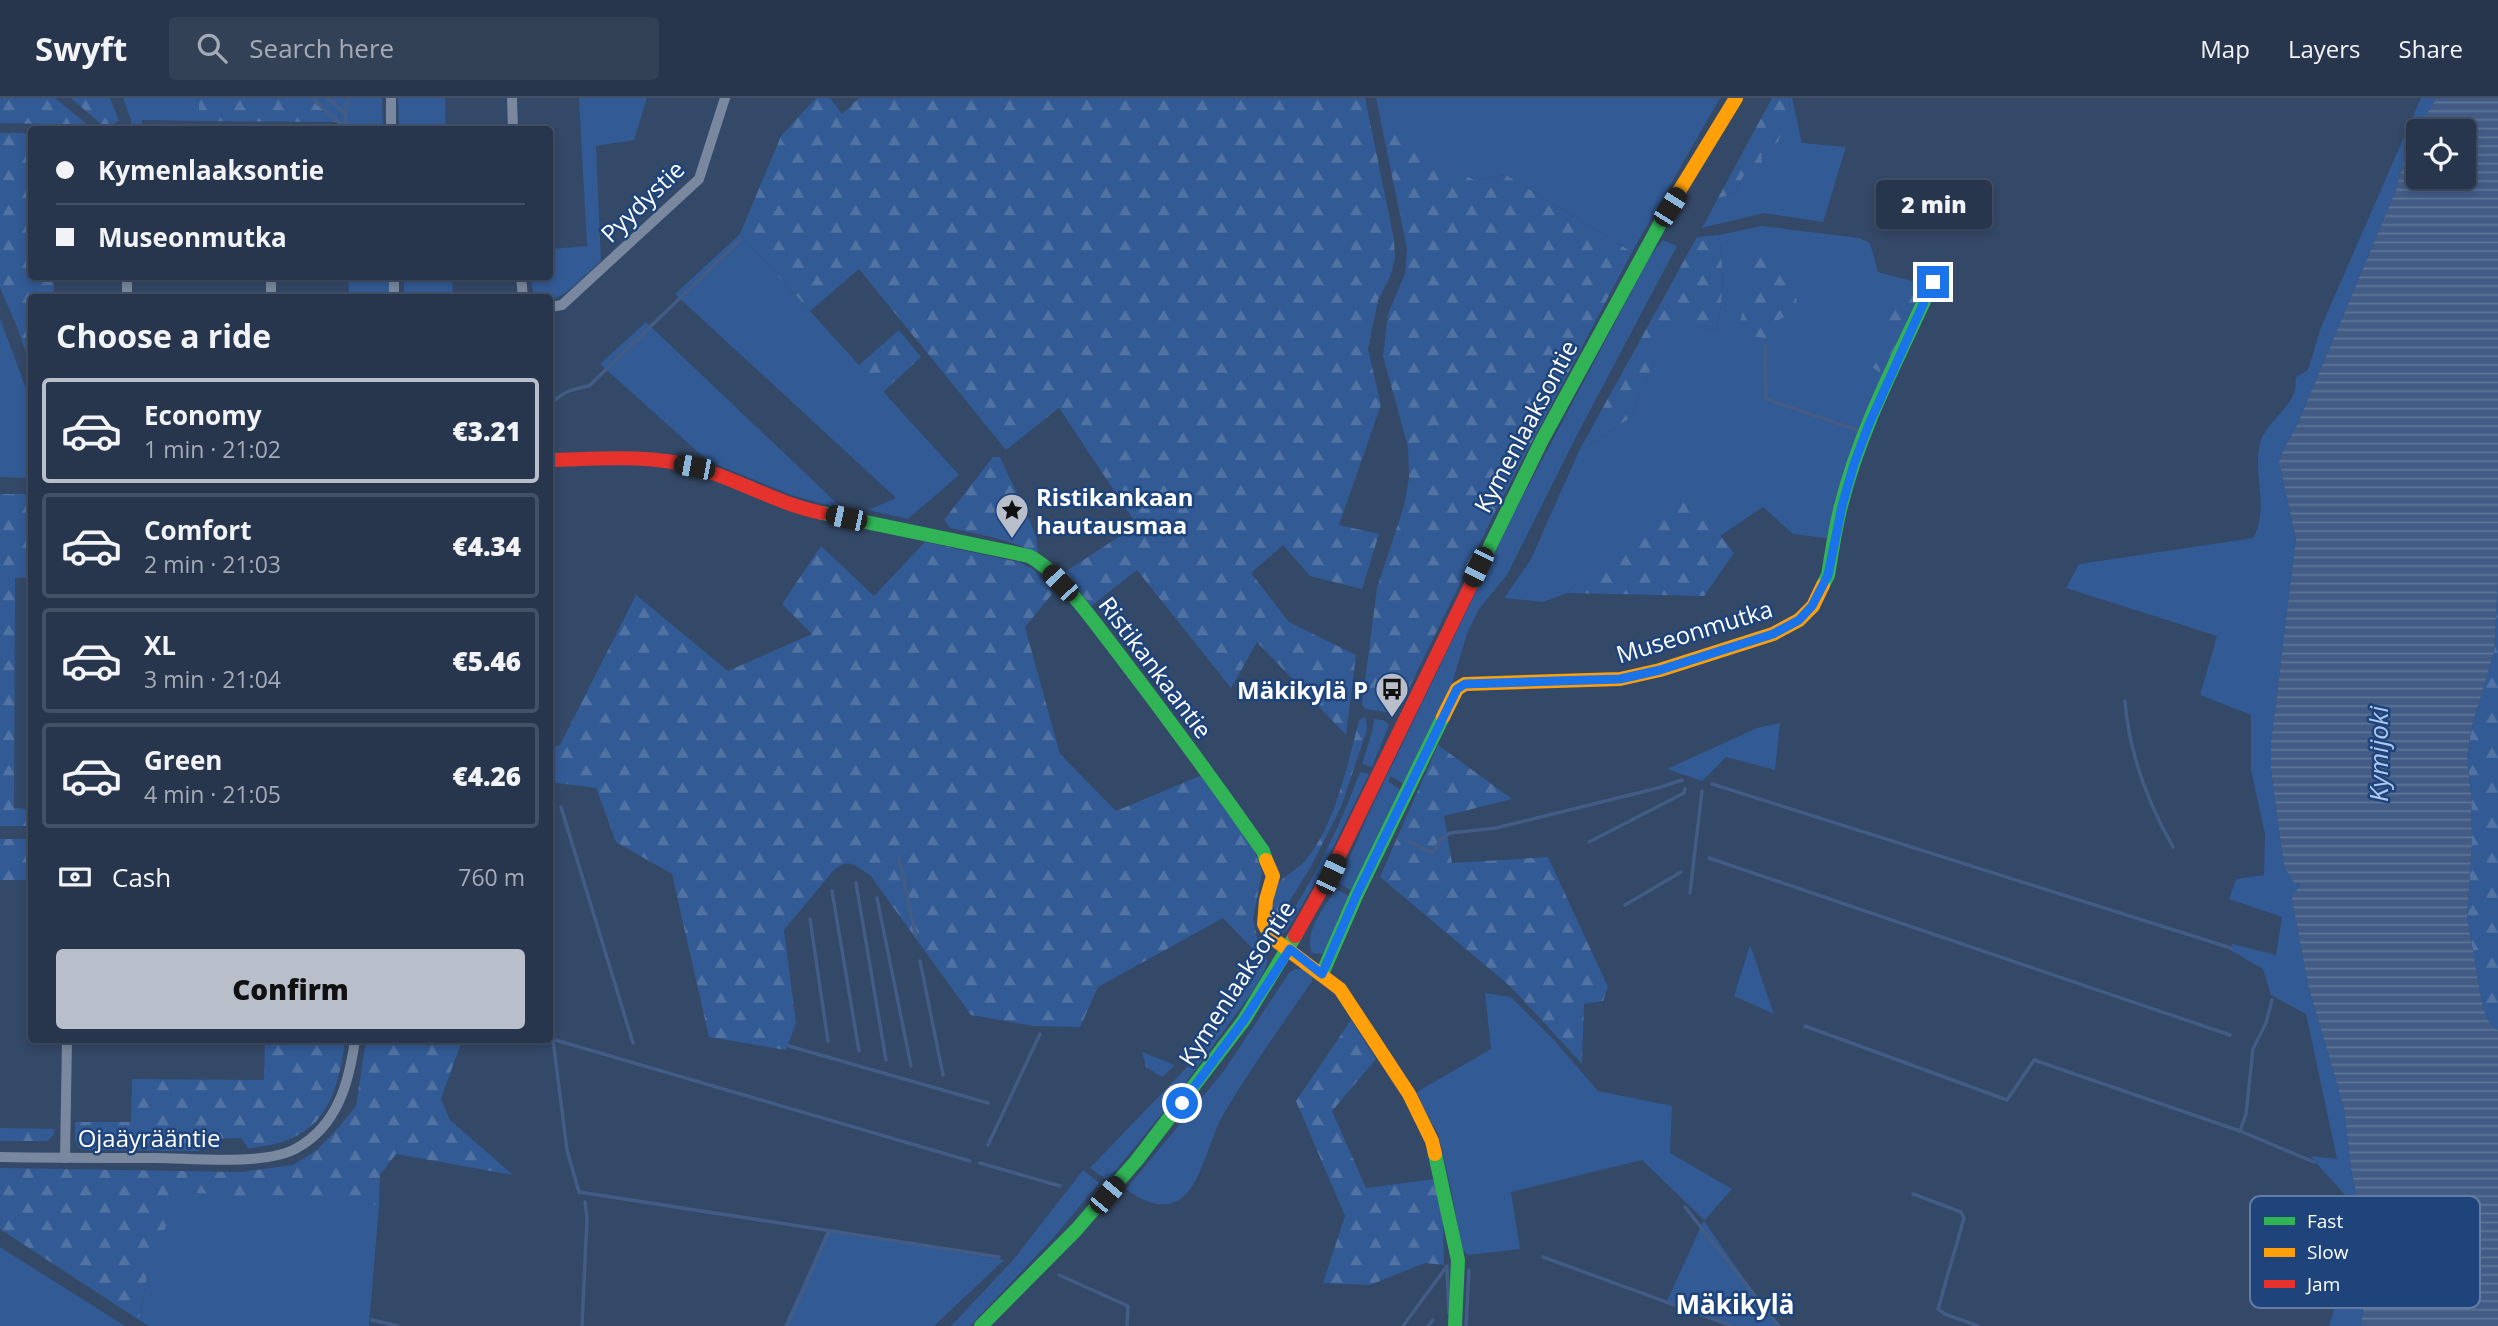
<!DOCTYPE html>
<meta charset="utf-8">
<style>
body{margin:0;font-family:"Open Sans",sans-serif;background:#334157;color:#f1f3f6;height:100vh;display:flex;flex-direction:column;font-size:26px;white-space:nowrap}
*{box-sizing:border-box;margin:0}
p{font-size:23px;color:#a4abb6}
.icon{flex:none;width:38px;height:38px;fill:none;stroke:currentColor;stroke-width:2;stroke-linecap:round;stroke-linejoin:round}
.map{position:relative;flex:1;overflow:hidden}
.panel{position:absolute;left:28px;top:196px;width:525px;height:749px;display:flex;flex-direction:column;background:#27364d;border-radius:7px;box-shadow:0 4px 10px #0003,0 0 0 2px #435065}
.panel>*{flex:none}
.guide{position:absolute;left:28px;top:28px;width:525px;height:154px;border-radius:7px;box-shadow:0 4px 10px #0003,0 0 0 2px #435065;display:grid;align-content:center;height:154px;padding:0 28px;background:#27364d}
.fabs{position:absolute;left:2406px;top:21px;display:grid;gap:14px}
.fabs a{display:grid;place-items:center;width:70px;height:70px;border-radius:7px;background:#27364d;box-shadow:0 4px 10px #0003,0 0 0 2px #435065;font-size:35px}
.end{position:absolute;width:32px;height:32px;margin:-16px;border:9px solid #1a73e8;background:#fff;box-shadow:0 0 0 4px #fff}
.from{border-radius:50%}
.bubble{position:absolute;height:49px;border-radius:7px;background:#27364d;box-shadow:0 4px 10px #0003,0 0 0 2px #435065;font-size:23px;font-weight:800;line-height:49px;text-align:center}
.car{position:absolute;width:21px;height:42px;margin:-21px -10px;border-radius:9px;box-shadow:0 0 5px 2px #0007;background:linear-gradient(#222 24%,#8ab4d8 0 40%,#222 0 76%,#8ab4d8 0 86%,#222 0)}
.guide b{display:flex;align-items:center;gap:24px;height:66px;font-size:26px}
.guide b+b{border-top:2px solid #435065}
.guide i{width:18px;height:18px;background:#f1f3f6}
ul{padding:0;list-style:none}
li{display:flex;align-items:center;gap:21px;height:105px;margin:0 14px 10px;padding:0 14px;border:4px solid #435065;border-radius:7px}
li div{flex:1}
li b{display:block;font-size:26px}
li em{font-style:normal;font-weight:800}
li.active{border-color:#b8bfca}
li>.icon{width:63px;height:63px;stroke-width:1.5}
h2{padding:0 28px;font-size:32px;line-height:84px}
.pay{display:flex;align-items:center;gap:18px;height:77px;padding:0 28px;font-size:26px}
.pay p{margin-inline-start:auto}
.primary-button{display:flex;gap:14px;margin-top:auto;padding:14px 28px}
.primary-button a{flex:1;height:80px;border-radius:7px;background:#b8bfca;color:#111;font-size:28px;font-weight:800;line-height:80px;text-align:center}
header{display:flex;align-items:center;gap:42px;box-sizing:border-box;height:98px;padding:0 35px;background:#27364d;border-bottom:2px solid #435065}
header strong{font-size:33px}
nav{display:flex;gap:38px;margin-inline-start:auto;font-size:24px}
.search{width:490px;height:63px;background:#334157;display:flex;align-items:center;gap:18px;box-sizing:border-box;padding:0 24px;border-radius:7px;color:#a4abb6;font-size:26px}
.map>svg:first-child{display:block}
.green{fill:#325a94}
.forest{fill:url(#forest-firs)}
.water{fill:url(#water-rules);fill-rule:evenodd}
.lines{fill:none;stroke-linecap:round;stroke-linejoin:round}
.stream{stroke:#425c85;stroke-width:3.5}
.street{stroke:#79889e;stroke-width:10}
.fast{stroke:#30b455;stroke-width:14}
.slow{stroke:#ff9f0a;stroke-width:14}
.jam{stroke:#e5322d;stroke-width:14}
.route{stroke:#1a73e8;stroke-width:9}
.labels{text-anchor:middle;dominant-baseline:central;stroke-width:5;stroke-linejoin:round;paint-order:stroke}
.street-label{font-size:24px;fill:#fff;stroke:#1f447c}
.poi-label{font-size:24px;font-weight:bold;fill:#fff;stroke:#1f447c;text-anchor:start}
.water-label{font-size:26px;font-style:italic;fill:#adc8ef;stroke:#1f447c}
.neighbourhood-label{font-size:26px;font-weight:bold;fill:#fff;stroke:#1f447c}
.key{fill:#1f447c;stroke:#627ca3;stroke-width:2}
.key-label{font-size:19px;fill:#fff}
</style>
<header>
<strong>Swyft</strong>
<div class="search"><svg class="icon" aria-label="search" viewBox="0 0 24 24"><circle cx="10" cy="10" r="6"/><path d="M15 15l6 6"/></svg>Search here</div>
<nav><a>Map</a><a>Layers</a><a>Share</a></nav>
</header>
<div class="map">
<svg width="2498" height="1228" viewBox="0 0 2498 1228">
<defs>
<pattern id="forest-firs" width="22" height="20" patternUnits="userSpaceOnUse" patternTransform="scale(1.75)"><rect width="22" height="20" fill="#325a94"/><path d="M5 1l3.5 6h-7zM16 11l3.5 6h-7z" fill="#5173a4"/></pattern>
<pattern id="water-rules" width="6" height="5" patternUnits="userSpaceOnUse" patternTransform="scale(1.75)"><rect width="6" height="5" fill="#425c85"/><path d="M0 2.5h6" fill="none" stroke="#5e7497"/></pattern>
</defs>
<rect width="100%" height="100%" fill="#344867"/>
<g class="green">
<path d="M123,0H199V23L142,22V31H132L131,22Z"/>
<path d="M340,0H382L383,31L339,32Z"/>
<path d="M398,0H445L446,31H399Z"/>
<path d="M579,0H647L634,42L596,48L601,163L566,195L551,202L550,200L536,199L533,195L531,179L550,178V151L587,148Z"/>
<path d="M1380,0H1720L1632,154L1506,77L1474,82L1399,42Z"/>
<path d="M1789,0H1792L1802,45L1846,49L1823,124L1764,115L1702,130L1718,100L1734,96L1745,75L1769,48L1790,8Z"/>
<path d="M2421,0H2436L2432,9L2416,27L2409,42L2396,92L2298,325L2282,355L2279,364L2296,441L2271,644V672L2284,768L2300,789L2292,802L2308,887L2344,1010L2351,1071L2370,1159L2361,1228H2329L2344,1179L2345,1126L2362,1116L2310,1058L2337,1061L2306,916L2271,897L2263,871L2230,852L2232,846L2276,857L2282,819L2229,801L2236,781L2264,777L2265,736L2251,672V617L2200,597L2217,538L2066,490L2079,466L2253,440C2269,412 2254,380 2259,350C2262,328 2286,315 2294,295C2296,291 2295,284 2296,279L2308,272L2321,229Z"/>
<path d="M1762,128L1859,140L1870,145L1878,174L1926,187L1831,441L1793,436L1763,409L1720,438L1708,422L1678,400L1567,495L1543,504L1504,500L1530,463L1579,353L1630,320L1669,227L1716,232C1725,199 1723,170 1719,137Z"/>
<path d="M740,136L959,377L908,421L868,412L896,400L675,196Z"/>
<path d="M1663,142L1677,148L1577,337L1507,477L1479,511L1467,536L1451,589L1406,688L1391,678L1388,683L1403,694L1352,793L1339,785L1367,719L1515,413L1637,183L1651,157Z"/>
<path d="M348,179H389V199H349Z"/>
<path d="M404,179H452L453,199H404Z"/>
<path d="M0,220L31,304V380L0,379Z"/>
<path d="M646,224L843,411L794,398L708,363L600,266Z"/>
<path d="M1374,621L1383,622L1389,627L1372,669L1362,666L1372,634Z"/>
<path d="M1780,625L1775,672L1726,659L1702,683L1667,671L1757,630Z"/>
<path d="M1360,674L1369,676L1319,778L1287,832L1283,835L1279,833C1314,783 1339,730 1360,674Z"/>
<path d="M1336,791L1352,800L1328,850L1323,856L1312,855C1303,834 1325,809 1336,791Z"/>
<path d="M1750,847L1774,916L1734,898Z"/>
<path d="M1264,858L1268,863C1260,888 1240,910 1225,931C1188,983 1149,1034 1107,1082L1090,1070L1189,967Z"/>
<path d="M1306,870L1313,876L1312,883C1282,927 1250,971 1223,1017C1211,1038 1201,1084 1184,1098C1166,1114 1142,1104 1126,1091L1223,974L1289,875L1295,871Z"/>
<path d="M1485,895L1511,899L1554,942L1598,993L1672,1008L1670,1055L1732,1091L1704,1123L1777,1228H1736L1667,1203L1704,1122L1642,1062L1511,1094L1520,1151L1468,1157L1462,1152L1452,1096L1438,1036L1415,995L1491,951Z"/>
<path d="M1083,1072L1099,1085L1054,1139L970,1228H951L1013,1162Z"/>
<path d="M175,1077L379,1107L369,1228H149L139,1222L148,1173Z"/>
<path d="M827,1132L1004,1162L934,1228H784Z"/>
<path d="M0,1149L125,1228H0Z"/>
</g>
<g class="forest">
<path d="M0,0H55L88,27L0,25Z"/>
<path d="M71,0H110L119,23L111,27H102Z"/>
<path d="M199,0H340L339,24L199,23Z"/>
<path d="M816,0H830L842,16L859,0H1365L1394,141L1395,161L1390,179L1378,202L1368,251L1381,307L1339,427L1379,436L1362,491L1310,478L1283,447L1251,475L1289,524L1356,557L1346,637L1257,544L1231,590L1137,472L1091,508L1065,474L1137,427L1059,310L1006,352L859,171L810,213L740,136L781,38Z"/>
<path d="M1376,0H1380L1400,42L1474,82L1506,77L1632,154L1498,408L1409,590L1393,615L1365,611L1362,606L1377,490L1404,408L1409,380L1408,349L1383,258L1388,216L1405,176L1407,151Z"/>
<path d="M1772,0H1789L1790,8L1778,44L1769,48L1761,58L1763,71L1757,78L1745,75L1734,96L1718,100Z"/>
<path d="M0,35H31L32,178L54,179V199L32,200L31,269L16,226L0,190Z"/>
<path d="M1719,137C1723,170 1725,199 1716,232L1669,228L1630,320L1579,353L1697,139Z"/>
<path d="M1768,152L1775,163L1787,171L1786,187L1797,202L1794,215L1776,223L1767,241L1740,235L1739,226L1746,205L1748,164L1760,153Z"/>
<path d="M1921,189L1924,197L1891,262L1879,274L1870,268L1888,230L1885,215L1886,204L1908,192Z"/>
<path d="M899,232L921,259L883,294L859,267Z"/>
<path d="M993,359H1000L1036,437L1038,455C1030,455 1025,449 1018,447C996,439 973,435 950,430L944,422Z"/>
<path d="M0,396H31V479L15,480L14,710L31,711V728H0Z"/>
<path d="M1678,399L1708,422L1734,455L1704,498L1567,495Z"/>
<path d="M925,444L1018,464L1033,471L1053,495L1025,529L1060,656L1116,713L1202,677L1253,749L1262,774L1253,821L1258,843L1254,852L1223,820L1098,889L1080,929L1033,928L971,917L870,777C854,767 849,759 833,773L784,832L796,925L786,952L709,939L672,776L616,744L596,690L550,684V650L560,647L636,497L728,573L812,536L782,506L821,448L874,498Z"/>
<path d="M2498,480V932L2492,928L2486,919L2482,905L2467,819L2472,744L2471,696L2467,662L2471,631L2494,554Z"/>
<path d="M1363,619L1366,620L1367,632L1341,709L1309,772L1273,829C1265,820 1269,798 1276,788C1283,778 1297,772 1305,763C1335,728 1347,667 1359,623Z"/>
<path d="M1438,647L1512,701L1444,718L1452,765L1548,759L1608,889L1603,903L1584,906L1582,966L1511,889L1380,779Z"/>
<rect x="0" y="741" width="31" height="41"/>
<path d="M1351,922L1376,961L1332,1013L1366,1090L1435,1081L1443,1122L1444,1167L1425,1165L1370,1187L1323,1185L1345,1118L1296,1003Z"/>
<path d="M265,942H345C337,1007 319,1045 248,1050L241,1040L207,1041L199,1053L84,1052L78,1049L75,1040V1024H131L132,981L264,982Z"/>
<path d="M366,942H462L441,1001L450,1022L513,1077L396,1056L380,1077L379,1107L180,1094L148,1173L139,1222L0,1131V1070L241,1074L293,1067L317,1052L340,1028L356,1008Z"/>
<path d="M1142,954L1175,967L1162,979L1146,969Z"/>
<path d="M0,1030L55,1031L53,1038L47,1043H0Z"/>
</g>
<path class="water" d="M2436,0H2498V480L2494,554L2471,631L2467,662L2471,696L2472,744L2467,819L2482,905L2486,919L2492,928L2498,932V1228H2361L2370,1159L2351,1071L2344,1010L2308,887L2292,802L2293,795L2300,789L2298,785H2294L2284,768L2271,672V644L2296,441L2279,364L2282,355L2298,325L2396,92L2409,42L2416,27L2432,9ZM2418,33H2464V79H2418Z"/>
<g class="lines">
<g class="stream">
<path d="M312,0L345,30"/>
<path d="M327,0L346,16"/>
<path d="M345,29L347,0"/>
<path d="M1765,247L1766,301L1860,333"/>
<path d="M550,307C562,294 572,291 589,288L740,142"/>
<path d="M2125,603C2129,655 2148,705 2173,749"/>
<path d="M1712,686L2231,850"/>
<path d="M561,709L633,945"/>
<path d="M1410,744L1433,755L1440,742L1450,735L1496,730L1658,690L1682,682"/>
<path d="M1589,744L1684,695L1685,691"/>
<path d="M899,760L916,839"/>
<path d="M1709,760L2230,937"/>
<path d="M856,785L886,962"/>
<path d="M832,793L859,953"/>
<path d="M1690,795L1702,693"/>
<path d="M877,800L911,968"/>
<path d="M1625,807L1681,774"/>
<path d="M810,821L828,943"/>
<path d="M920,863L943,977"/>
<path d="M550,918L567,1052L579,1094L999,1159"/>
<path d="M1805,928L2007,1002L2034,962L2240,1033L2314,1064"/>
<path d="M552,941L970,1063"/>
<path d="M789,948L988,1005"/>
<path d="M2240,1033L2246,1016L2253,951L2266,925L2272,902"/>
<path d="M988,1047L1040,936"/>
<path d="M980,1065L1060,1088"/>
<path d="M1913,1096L1961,1114L1964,1120L1938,1211L1945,1216L1978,1228"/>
<path d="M1685,1109L1779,1228"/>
<path d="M1543,1159L1732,1228"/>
<path d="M1447,1170L1449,1215"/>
<path d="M1059,1177L1128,1208L1127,1228"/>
<path d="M372,1222L398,1228"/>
<path d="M582,1228L587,1120L585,1104"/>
<path d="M787,1228L829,1134"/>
<path d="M1403,1228L1447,1168"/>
<path d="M1428,1228L1433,1222"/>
<path d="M1466,1228L1469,1172"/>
</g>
<g class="street">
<path d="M391,0V32"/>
<path d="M512,0L513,32"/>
<path d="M394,178V200"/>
<path d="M521,178L523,200"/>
<path d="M127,200V178"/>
<path d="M271,200V178"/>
<path d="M550,209L562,207L699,81L725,0"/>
<path d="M0,1059C52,1060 103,1060 155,1060C192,1060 266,1068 297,1050C338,1027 349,984 355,942"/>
<path d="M65,1060L67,942"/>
</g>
<g class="fast">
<path d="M822,415L1029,458C1058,473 1091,520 1112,547C1164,615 1214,683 1263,753L1266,762"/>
<path d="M1823,487L1828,477C1832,454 1835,431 1841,408C1861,327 1903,251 1937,175"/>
<path d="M1470,489L1542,342L1667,113"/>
<path d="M1322,876L1356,798L1443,619"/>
<path d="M1435,1056L1458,1162L1455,1228"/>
<path d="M981,1228L1076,1132L1137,1062L1244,922L1295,838"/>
</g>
<g class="slow">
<path d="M1667,113L1736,0"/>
<path d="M1443,619L1457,591L1465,586L1620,581L1660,572L1773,536L1799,522L1813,508L1823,487"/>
<path d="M1266,762L1273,778L1266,802L1264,826L1271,839L1340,891L1409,996L1432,1043L1435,1056"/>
</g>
<g class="jam">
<path d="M550,362C598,361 648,356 695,369C739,382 778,406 822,415"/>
<path d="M1295,838L1330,776L1470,489"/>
</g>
</g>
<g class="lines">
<path class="route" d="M1182,1005L1244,922L1290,851L1322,876L1356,798L1457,591L1465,586L1620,581L1660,572L1773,536L1799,522L1812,508L1828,477L1842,408L1854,366L1869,326L1933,184"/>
</g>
<defs>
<symbol id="sight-pin" viewBox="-11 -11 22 30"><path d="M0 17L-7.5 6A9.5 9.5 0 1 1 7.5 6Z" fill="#b8bfca" stroke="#1f447c"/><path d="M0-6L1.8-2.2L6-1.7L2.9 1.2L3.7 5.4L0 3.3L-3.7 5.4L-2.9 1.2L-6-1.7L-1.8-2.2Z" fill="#111"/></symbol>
<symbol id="bus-pin" viewBox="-11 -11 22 30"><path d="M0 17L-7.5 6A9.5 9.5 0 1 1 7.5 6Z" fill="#b8bfca" stroke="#1f447c"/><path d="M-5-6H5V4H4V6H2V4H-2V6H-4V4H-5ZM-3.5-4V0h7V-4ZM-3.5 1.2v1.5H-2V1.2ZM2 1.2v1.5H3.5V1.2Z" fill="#111"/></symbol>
</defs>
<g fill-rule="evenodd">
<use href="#sight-pin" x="993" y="393" width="38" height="52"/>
<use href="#bus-pin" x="1373" y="572" width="38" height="52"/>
</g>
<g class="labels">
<g class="street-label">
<text transform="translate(642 103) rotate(-44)">Pyydystie</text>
<text transform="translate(1525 328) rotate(-62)">Kymenlaaksontie</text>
<text transform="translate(1694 533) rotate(-17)">Museonmutka</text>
<text transform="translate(1156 569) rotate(53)">Ristikankaantie</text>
<text transform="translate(1236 885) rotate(-57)">Kymenlaaksontie</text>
<text x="149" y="1039">Ojaäyrääntie</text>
</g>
<g class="poi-label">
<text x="1036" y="398">Ristikankaan<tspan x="1036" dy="28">hautausmaa</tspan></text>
<text x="1368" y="591" text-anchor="end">Mäkikylä P</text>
</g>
<g class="water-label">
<text transform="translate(2378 656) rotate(-90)">Kymijoki</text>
</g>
<g class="neighbourhood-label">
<text x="1735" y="1206">Mäkikylä</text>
</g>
</g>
<rect x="2250" y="1098" width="230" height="112" rx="10" class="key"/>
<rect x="2264" y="1119" width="31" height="8" fill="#30b455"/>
<rect x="2264" y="1150" width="31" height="9" fill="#ff9f0a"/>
<rect x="2264" y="1182" width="31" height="8" fill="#e5322d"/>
<g class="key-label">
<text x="2307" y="1130">Fast</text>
<text x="2307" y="1161">Slow</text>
<text x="2307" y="1193">Jam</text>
</g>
</svg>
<div class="fabs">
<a><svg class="icon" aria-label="locate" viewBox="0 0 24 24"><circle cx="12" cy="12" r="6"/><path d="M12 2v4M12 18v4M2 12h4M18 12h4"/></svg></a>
</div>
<i class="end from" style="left:1182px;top:1005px"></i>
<i class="end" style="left:1933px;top:184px"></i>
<div class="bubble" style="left:1876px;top:82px;width:116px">2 min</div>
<i class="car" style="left:1670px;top:109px;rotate:32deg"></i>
<i class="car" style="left:694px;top:369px;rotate:281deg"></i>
<i class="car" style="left:846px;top:420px;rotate:282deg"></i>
<i class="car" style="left:1478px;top:469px;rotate:206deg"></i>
<i class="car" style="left:1060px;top:485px;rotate:317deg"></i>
<i class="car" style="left:1331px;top:776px;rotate:25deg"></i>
<i class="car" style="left:1107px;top:1097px;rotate:40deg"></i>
<div class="guide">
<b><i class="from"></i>Kymenlaaksontie</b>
<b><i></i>Museonmutka</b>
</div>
<section class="panel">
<h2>Choose a ride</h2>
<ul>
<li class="active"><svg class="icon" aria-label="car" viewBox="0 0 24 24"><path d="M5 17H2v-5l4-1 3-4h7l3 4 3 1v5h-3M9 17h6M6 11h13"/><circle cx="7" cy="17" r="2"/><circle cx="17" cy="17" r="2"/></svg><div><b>Economy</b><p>1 min · 21:02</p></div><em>€3.21</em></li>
<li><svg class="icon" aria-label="car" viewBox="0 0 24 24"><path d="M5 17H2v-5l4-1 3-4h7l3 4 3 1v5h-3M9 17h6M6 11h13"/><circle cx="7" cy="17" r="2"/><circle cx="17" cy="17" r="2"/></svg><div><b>Comfort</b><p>2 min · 21:03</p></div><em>€4.34</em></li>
<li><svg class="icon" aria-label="car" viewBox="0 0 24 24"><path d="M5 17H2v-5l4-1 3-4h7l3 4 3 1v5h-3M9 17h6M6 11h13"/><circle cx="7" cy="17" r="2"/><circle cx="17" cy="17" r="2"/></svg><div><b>XL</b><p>3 min · 21:04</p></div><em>€5.46</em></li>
<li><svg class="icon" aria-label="car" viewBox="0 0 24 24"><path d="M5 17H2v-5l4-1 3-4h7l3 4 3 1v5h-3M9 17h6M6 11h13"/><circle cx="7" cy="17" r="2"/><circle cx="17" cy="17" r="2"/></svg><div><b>Green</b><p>4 min · 21:05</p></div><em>€4.26</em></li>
</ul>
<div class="pay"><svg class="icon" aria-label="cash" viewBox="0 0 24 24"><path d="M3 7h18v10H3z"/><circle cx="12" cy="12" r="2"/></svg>Cash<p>760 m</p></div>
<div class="primary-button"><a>Confirm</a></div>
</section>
</div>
